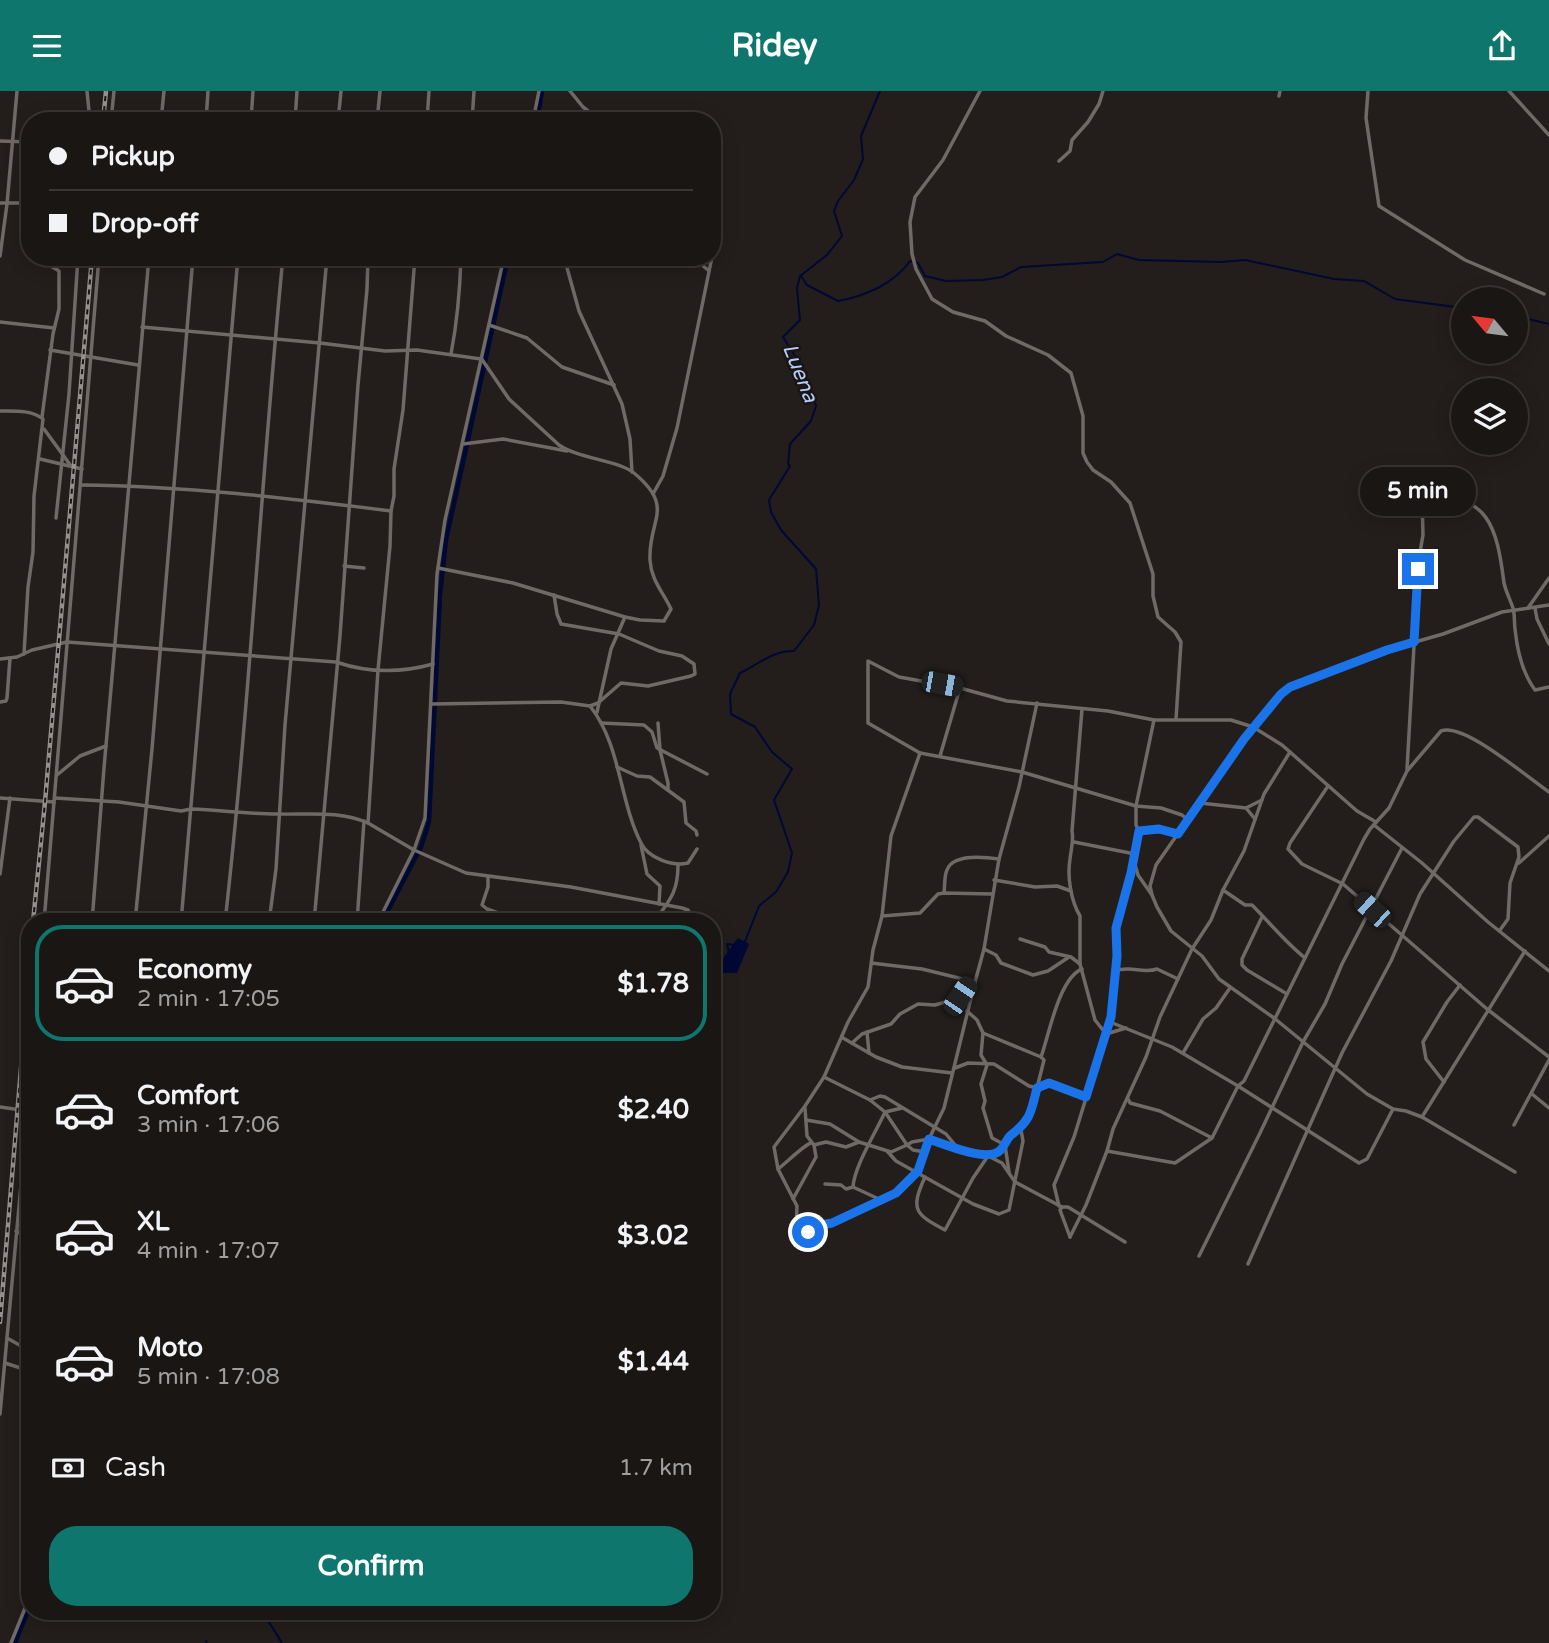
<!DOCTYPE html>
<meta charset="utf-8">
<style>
body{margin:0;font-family:"Varela Round",sans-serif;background:#272322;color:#f1f3f6;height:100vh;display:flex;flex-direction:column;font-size:26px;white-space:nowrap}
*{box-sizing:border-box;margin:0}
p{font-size:23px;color:#9f9fa0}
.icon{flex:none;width:38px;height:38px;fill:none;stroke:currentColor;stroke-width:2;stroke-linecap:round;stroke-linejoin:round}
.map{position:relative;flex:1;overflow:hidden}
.side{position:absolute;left:21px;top:822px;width:700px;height:707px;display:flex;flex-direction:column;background:#1a1614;border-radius:28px;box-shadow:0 4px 18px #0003,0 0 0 2px #383534}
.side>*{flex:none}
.hud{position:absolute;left:21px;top:21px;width:700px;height:154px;border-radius:28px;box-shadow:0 4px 18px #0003,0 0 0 2px #383534;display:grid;align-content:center;height:154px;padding:0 28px;background:#1a1614}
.needle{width:46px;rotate:299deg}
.controls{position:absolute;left:1451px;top:196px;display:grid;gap:14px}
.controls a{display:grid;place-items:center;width:77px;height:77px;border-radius:50%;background:#1a1614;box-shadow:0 4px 18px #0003,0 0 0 2px #383534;font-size:35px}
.end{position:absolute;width:32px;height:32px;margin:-16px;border:9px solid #1a73e8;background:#fff;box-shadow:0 0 0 4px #fff}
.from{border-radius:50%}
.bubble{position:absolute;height:49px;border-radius:24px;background:#1a1614;box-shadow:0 4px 18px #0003,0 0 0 2px #383534;font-size:23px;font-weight:700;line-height:49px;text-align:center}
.car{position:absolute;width:21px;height:42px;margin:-21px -10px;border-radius:9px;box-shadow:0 0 5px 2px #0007;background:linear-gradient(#222 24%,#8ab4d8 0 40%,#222 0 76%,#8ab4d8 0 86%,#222 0)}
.hud b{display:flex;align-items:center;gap:24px;height:66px;font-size:26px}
.hud b+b{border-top:2px solid #383534}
.hud i{width:18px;height:18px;background:#f1f3f6}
ul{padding:12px 0 0;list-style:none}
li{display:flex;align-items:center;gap:21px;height:116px;margin:0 14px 10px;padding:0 14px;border:4px solid transparent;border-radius:28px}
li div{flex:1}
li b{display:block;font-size:26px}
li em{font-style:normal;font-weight:700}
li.selected{border-color:#0f766e}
li>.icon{width:63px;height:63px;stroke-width:1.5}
.pay{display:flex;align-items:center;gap:18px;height:77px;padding:0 28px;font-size:26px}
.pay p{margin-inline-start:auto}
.primary-button{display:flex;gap:14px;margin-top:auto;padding:14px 28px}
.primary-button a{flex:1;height:80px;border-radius:28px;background:#0f766e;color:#fff;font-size:28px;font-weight:700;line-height:80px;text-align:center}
header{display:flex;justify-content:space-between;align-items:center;height:91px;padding:0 28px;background:#0f766e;color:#fff;font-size:32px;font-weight:700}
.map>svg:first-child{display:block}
.water{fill:#000835}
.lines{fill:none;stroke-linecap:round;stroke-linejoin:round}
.stream{stroke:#000835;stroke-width:2}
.canal{stroke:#000835;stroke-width:4.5}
.minor{stroke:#706a67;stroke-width:3.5}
.rail-casing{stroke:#94908e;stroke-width:4.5}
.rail{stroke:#1a1512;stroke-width:2;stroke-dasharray:5;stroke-linecap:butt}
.route{stroke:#1a73e8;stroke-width:9}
.labels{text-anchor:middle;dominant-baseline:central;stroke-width:5;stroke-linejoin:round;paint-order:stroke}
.water-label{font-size:21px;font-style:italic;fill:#b3ccfb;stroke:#1a1512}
</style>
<header><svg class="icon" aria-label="menu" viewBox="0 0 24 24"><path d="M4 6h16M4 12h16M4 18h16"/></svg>Ridey<svg class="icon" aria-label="share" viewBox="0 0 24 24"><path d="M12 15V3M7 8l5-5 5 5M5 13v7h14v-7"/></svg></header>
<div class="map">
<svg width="1549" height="1552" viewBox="0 0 1549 1552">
<rect width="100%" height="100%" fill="#231e1b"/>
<path class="water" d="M738,847L749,853L737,882H719L713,893L712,882Z"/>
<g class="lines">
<g class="stream">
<path d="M801,185L807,194L838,210C865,205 894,193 910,170L918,172L925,185L946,190L983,189L1002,186L1021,176L1103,171L1117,163L1139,169L1221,171L1245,169L1334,188L1364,190L1395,208L1463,217"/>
<path d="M1516,225L1549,233"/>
<path d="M744,853L759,815L776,801L788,781L792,762L774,709L792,678L772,661L755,636L731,623L730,603L740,582C759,573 774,559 794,560L814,534L819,514L816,478L781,439L771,421L769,409L790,375L788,373L790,353L811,330L816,315L802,276L783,246L800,229L797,197L800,185L827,164L842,145L834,120L838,110L854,89L863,68L861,45L880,0"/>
<path d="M729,862L727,853L734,854"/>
<path d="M713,882L714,872H719"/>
<path d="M272,1521L267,1528L282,1552"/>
<path d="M206,1550L207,1552"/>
</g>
<g class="canal">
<path d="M537,30L542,0"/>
<path d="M382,831L421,756L429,731L440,504L446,449L508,166"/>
<path d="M15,1552L30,1515"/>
</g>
<g class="minor">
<path d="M87,0L90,30"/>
<path d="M570,0L583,16L601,30"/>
<path d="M980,0L943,69L915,106L910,131L912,163L916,178L932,208L953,221L985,230L1006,245L1048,264L1071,282L1083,325V362L1087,371L1093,379L1111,391L1130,412L1153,483V505L1158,526L1175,541L1181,551L1176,628"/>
<path d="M1368,0L1366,27L1379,115L1465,169L1544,203"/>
<path d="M1509,0L1549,44"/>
<path d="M1279,5L1280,0"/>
<path d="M378,24L416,30"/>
<path d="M111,30L114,0"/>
<path d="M161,30L164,0"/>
<path d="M206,30L208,0"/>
<path d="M251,30L253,0"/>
<path d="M295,30L297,0"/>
<path d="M338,30L341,0"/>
<path d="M377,30L380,0"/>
<path d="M427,30L429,0"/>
<path d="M472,30L474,0"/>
<path d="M533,30L539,0"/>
<path d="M0,50L30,51"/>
<path d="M1059,70L1070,60L1072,49L1088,31L1099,13L1103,0"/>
<path d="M712,101L716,119L712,133"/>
<path d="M0,112H30"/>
<path d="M712,138V164"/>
<path d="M0,165L7,113L17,0"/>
<path d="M415,166L403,319L394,378V405L391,420L390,455L378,579L368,732L414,759L466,782L571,796L682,817L688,819L694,831"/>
<path d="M564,166L579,220L622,313L630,348L632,381"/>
<path d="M680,166L701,173L709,180"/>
<path d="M0,231L54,237"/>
<path d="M489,234L527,247L562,276L614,294"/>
<path d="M142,236L320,252L385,260L417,259L481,268"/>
<path d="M50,259L138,274"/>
<path d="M451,263C457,232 460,198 461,166"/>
<path d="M0,320C15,320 32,319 43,328L34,405L33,461L28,496L24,563"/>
<path d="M42,326L53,243L59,218V180L49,174V166"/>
<path d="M44,338L71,375"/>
<path d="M463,353L503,348L567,360"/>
<path d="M40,368L82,378"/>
<path d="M81,394C183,395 290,407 391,420"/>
<path d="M653,403L663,385L677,337L712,166"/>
<path d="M56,427L69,303L78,166"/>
<path d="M344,475L364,477"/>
<path d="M438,477L513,492L625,526L640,529L664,530L671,518C663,501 651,489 650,469C648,428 676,417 634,382C618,369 579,368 559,354L509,308L481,267"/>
<path d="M554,504L557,523L561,533L619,543L659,560L682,565L694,573L695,583L691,585L648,595L621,592L598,612L590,615"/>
<path d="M1528,517L1549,487"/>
<path d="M1535,517L1537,528L1549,553"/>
<path d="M0,568L17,566L32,559L67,551L336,571C368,582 401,582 433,573"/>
<path d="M0,611L6,610L7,607L10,567"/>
<path d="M432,613L561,611L590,615C621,654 619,709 641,752C648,767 673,776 688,772L697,758"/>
<path d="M1082,618L1072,740C1074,750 1071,758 1070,768C1067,786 1071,810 1080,825V873L1095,929L1106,943L1126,937"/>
<path d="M597,621L611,558L625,526"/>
<path d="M601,632L644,634L652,641L657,657L707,683"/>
<path d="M658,632L660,659L668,692V699"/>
<path d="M940,665L960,597"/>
<path d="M617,676L637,685L650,686L684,711L686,732L696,740L697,744"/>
<path d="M1407,678L1419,467L1423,444L1422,406C1489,400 1497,437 1504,492C1506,501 1510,508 1513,517C1515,524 1514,531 1515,538C1517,558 1523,583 1535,599L1549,596"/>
<path d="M57,684L80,665L106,655"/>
<path d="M1328,695L1290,752L1288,758L1302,773L1343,793L1487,918L1549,966"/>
<path d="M0,707L54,711L99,166"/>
<path d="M55,707L119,711L181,720L191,718C220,719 249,723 277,723C308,724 339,719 368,732"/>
<path d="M1200,712L1246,717L1262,709"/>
<path d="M1246,717L1255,728"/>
<path d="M1188,729L1182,724L1161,717L1136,715L1022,681L920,662L868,632V570L899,586L960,597L1007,610L1108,620L1154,629H1231L1253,636L1282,654L1357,720L1376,731"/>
<path d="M1374,734L1422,772L1488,831L1549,880"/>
<path d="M1139,740L1159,738L1178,743"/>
<path d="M1074,751L1135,763"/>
<path d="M641,754L647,783L660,795L659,813"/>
<path d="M1134,770L1138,784L1152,804L1157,816L1171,840L1202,865L1219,888L1274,927L1367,1003L1393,1018L1406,1020L1422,1026L1515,1081"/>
<path d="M1519,772L1549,745"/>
<path d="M0,783L10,707"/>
<path d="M488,786V796L482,814L487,818L524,831"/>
<path d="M994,789L1035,796L1057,795L1071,800"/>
<path d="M1223,799L1245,814H1252C1270,832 1285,851 1305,867"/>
<path d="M944,802C945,795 944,785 947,779C953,762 985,766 999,768"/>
<path d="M1152,804L1150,795L1156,774L1244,648L1281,603L1290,596L1387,559L1443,543L1502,521L1549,514"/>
<path d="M882,825L920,822L938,803L944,802L992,803"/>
<path d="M1262,826L1242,868V874L1247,879L1287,903"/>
<path d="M44,831L54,711"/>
<path d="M92,831L104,677L149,166"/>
<path d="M135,831L152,658L193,166"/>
<path d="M181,831L238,166"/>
<path d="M225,831C250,610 261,388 283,166"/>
<path d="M269,831L276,778L285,634L327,166"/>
<path d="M314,831L340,545L358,294L367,198L368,166"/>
<path d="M357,831L364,730"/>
<path d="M378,831L414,759L425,727L437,483L445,429L504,166"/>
<path d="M654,831C669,810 678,802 678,774"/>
<path d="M1020,848L1045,856L1049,861L1071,866L1080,873"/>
<path d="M984,858L996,864L1001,872L1033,884L1048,880L1069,866"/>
<path d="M871,872L922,878L975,891L944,1017L929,1048L917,1080L892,1105L832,1132L815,1135L805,1142L796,1137L797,1115L778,1078L774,1056L805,1015L824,986L848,931L868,896L873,859L882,825L891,745L920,662"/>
<path d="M1115,880C1130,874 1143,883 1157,878L1178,888"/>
<path d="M975,891L984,858L999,768L1019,696L1037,612"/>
<path d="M1110,931L1172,956L1238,995L1359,1072L1367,1068L1393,1018"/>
<path d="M867,941L869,962"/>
<path d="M983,942L981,964L987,974L981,993L985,1010L983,1017L992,1047L1005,1054L1009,1081"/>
<path d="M843,947L876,966L902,976L952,982"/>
<path d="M852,952L862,943L891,933L900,923L918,913L935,914L956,908L970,890"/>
<path d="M1183,962L1203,928L1216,917L1230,897"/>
<path d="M1041,966C1049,944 1059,887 1082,878"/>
<path d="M955,977L968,972L994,973L1029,995L1037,997L1049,992L1085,1006"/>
<path d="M824,986L870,1009L885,1021L902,1017"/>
<path d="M1444,991L1426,968L1423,951L1447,911L1460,894"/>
<path d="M1532,1003L1549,1017"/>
<path d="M1128,1008L1130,1012L1160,1020L1212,1047"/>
<path d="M870,1009L880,1005L885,1006L946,1043L956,1055"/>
<path d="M0,1016L28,1020"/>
<path d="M885,1021L907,1054L912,1051L929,1048L954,1057L988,1065L1002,1072L1015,1091L1062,1116H1068L1125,1151"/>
<path d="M1422,1026L1525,860"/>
<path d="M806,1029L830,1033L859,1051"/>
<path d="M1514,1034L1549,969"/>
<path d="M814,1054L826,1051L846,1056L859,1051L891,1061L907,1054L913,1059L925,1061"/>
<path d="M887,1060L896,1070L973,1113L999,1123L1009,1119L1023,1050L1021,1039L1031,1021L1044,969L1041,966L983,942L977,929L967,920"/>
<path d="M1107,1060L1175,1072L1212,1047L1238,995L1244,990L1364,748L1370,738L1389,717L1407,680L1441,640C1464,631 1528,687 1549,701"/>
<path d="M778,1078C786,1072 804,1054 811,1052"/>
<path d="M925,1086C910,1119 915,1123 945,1139L973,1087L988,1065L1001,1060L1008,1046L1021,1039"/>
<path d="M825,1093L841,1094L846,1098L853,1096"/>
<path d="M793,1108L816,1066L814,1054L807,1045L805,1017"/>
<path d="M881,1109L853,1096C854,1076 876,1041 885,1021"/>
<path d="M1059,1115L1054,1094L1074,1046L1111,926L1117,865L1116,837L1134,770L1139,740L1136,734V715L1154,629"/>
<path d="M1062,1116L1060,1119L1070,1146"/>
<path d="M16,1140L30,1148"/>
<path d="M1070,1146L1086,1114L1107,1060L1113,1038L1146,966L1160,926L1192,858L1211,829L1223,799L1244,760L1264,703L1290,661"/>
<path d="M1199,1165L1260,1042L1303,951L1325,913L1342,873L1402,757"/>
<path d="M1248,1173L1342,962L1391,870L1420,803L1454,750L1474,726H1478L1518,756L1519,766L1510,792L1508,828L1500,839"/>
<path d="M7,1247L30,1260"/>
<path d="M5,1272L30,1280"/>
<path d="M0,1323L30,995"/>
<path d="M11,1552L30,1505"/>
</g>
<defs>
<g id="rail">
<path d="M103,30L106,0"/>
<path d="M33,831L45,711L92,166"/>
<path d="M0,1231L30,868"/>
</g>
</defs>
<use href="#rail" class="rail-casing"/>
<use href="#rail" class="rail"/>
</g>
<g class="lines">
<path class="route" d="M808,1141L815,1135L832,1132L896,1102L918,1080L929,1048C944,1053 984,1070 998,1061C1005,1057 1005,1049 1011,1044C1031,1029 1031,1021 1037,997L1049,992L1086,1006L1111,926L1117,865L1116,837L1131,782L1139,740L1159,738L1178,743L1244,648L1281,603L1290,596L1387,559L1414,551L1418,478"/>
</g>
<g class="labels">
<g class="water-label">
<text transform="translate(800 282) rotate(68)">Luena</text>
</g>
</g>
</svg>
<div class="controls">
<a><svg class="needle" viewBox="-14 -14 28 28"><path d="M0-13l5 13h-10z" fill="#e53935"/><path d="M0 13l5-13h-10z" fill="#9f9fa0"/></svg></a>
<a><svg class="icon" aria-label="layers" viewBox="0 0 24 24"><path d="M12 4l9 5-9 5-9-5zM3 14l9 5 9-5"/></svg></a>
</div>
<i class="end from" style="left:808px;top:1141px"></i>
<i class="end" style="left:1418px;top:478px"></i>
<div class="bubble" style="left:1360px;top:376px;width:116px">5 min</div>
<i class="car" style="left:942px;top:593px;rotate:100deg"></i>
<i class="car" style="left:1372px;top:819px;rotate:312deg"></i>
<i class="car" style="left:960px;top:905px;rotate:34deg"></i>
<div class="hud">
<b><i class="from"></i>Pickup</b>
<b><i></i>Drop-off</b>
</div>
<section class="side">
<ul>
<li class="selected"><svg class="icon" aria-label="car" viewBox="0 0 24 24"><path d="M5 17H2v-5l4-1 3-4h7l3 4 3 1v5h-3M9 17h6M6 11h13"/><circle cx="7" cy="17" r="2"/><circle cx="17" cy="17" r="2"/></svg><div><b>Economy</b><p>2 min · 17:05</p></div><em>$1.78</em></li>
<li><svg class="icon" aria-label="car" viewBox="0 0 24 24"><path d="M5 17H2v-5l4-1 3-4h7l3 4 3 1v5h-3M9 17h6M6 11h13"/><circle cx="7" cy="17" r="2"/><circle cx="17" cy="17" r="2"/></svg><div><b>Comfort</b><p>3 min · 17:06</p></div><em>$2.40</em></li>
<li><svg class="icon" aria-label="car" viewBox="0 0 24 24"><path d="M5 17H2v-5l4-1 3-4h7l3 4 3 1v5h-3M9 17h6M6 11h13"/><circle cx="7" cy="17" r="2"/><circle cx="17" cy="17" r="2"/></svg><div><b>XL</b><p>4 min · 17:07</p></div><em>$3.02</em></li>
<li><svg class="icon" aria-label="car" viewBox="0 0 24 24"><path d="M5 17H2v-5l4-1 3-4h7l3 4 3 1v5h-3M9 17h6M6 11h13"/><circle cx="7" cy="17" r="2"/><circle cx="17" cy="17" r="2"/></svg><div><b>Moto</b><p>5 min · 17:08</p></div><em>$1.44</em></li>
</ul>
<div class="pay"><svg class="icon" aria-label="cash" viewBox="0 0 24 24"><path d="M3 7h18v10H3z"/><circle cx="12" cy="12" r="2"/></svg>Cash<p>1.7 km</p></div>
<div class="primary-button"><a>Confirm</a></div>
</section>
</div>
